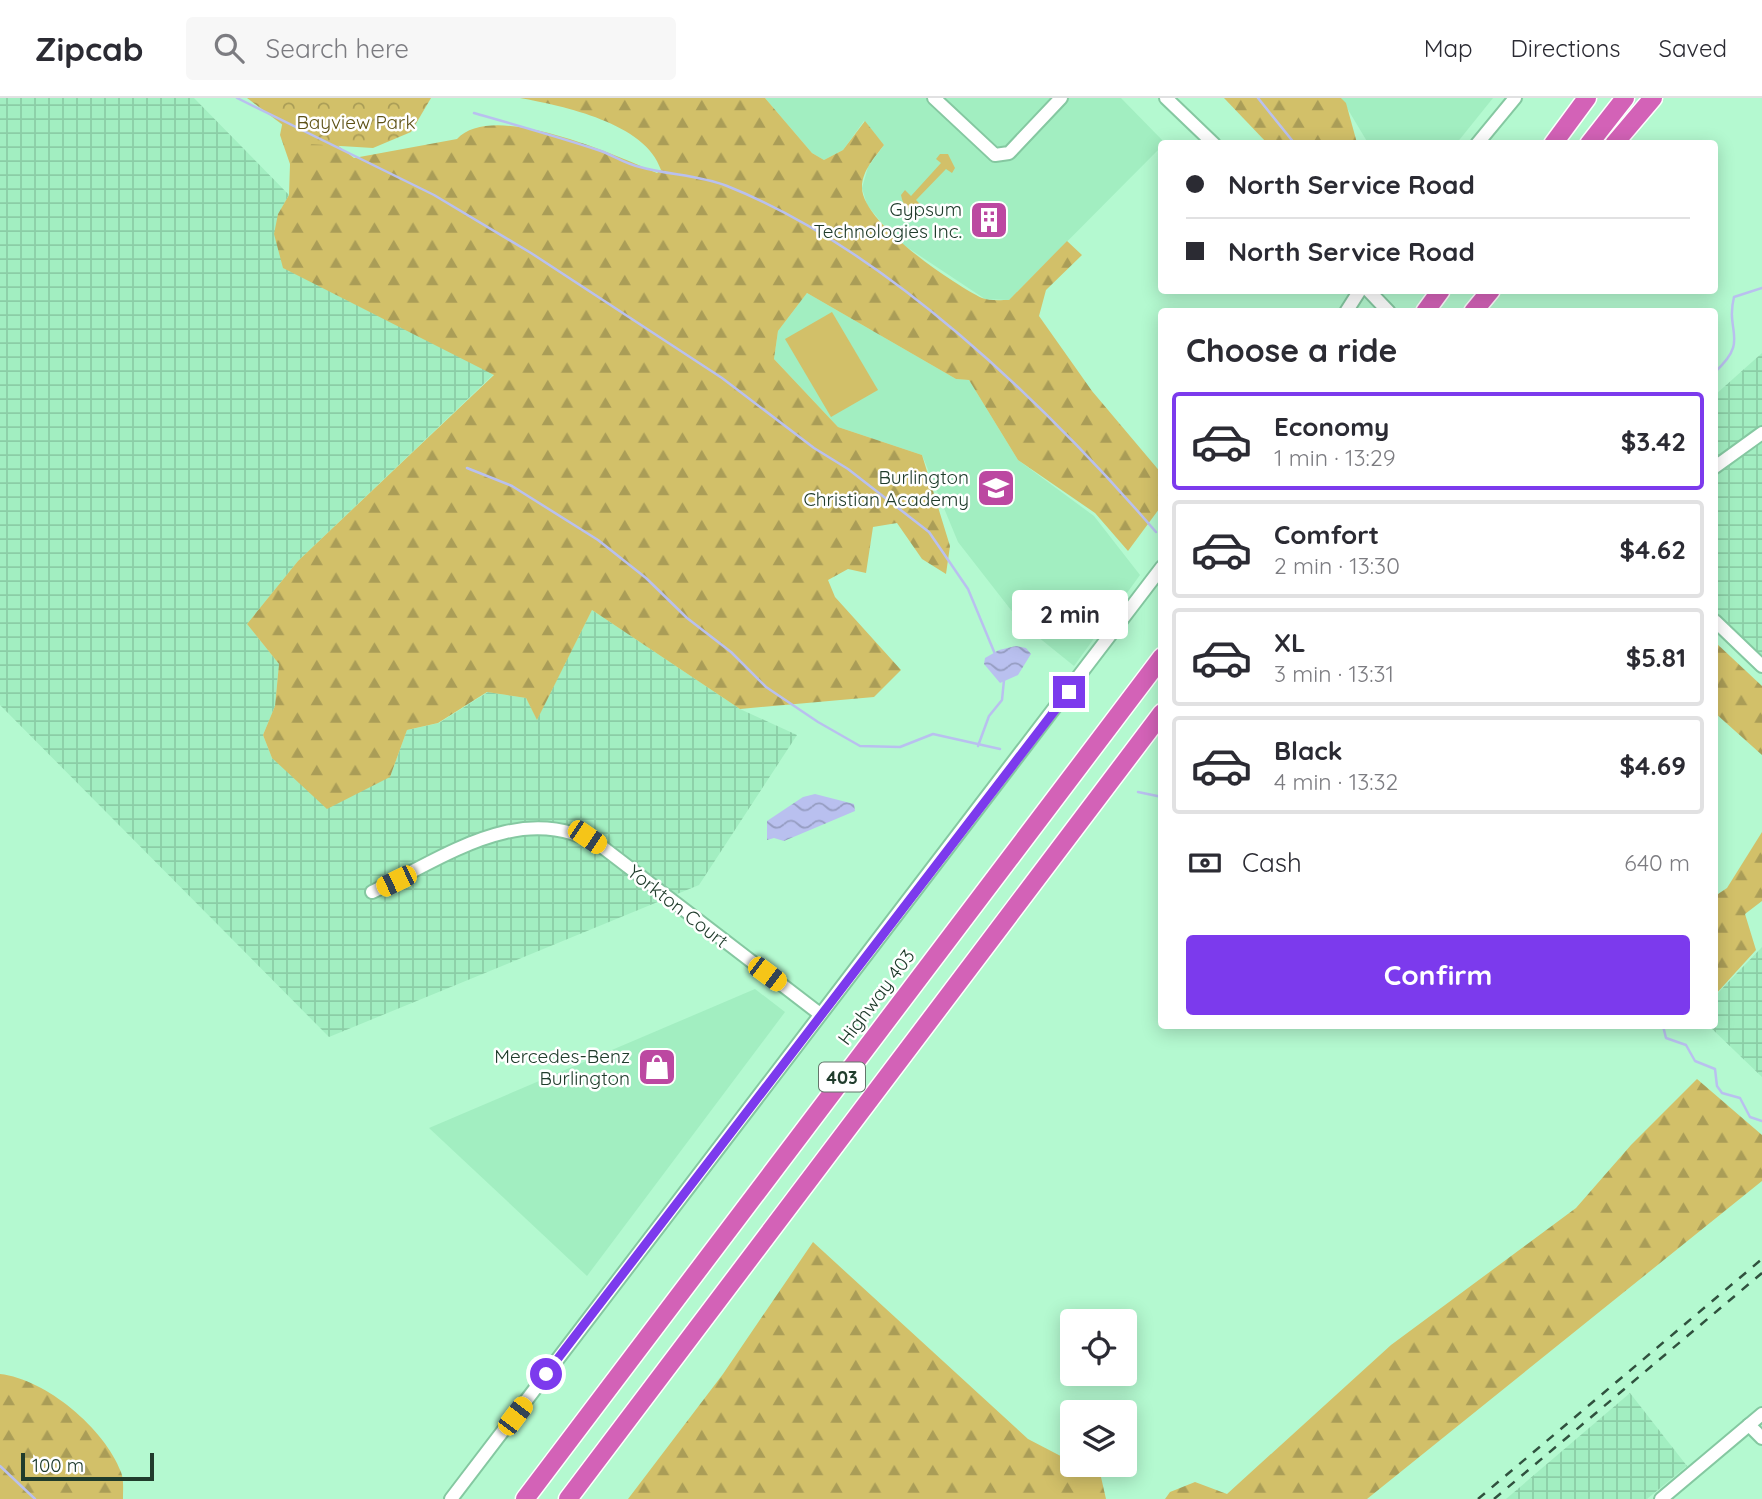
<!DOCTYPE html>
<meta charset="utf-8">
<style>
body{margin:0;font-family:Quicksand,sans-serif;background:#f7f7f7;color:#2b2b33;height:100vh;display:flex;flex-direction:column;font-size:26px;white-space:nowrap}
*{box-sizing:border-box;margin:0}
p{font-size:23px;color:#7c7c81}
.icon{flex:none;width:38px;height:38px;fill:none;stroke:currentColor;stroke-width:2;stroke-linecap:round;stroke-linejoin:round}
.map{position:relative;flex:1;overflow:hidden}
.sheet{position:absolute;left:1158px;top:210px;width:560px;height:721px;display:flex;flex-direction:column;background:#fff;border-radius:7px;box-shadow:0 4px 18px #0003}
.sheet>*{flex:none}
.guide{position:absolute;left:1158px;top:42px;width:560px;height:154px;border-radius:7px;box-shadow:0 4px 18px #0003;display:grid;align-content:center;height:154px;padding:0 28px;background:#fff}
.controls{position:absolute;left:1060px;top:1211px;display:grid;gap:14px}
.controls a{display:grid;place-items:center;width:77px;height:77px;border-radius:7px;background:#fff;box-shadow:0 4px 18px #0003;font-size:35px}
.scale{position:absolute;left:21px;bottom:18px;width:133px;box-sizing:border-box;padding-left:7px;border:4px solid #203c2c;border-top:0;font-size:19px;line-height:24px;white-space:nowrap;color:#203c2c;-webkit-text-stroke:5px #fff;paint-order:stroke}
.end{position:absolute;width:32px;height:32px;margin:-16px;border:9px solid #7c3aed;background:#fff;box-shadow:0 0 0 4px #fff}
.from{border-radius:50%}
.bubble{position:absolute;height:49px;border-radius:7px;background:#fff;box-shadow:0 4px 18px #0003;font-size:23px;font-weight:700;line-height:49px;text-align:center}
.car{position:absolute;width:21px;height:42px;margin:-21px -10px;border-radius:9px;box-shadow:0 0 5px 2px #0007;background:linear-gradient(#f5c518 24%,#345 0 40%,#f5c518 0 76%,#345 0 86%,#f5c518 0)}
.guide b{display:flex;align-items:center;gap:24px;height:66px;font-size:26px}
.guide b+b{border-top:2px solid #e1e1e2}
.guide i{width:18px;height:18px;background:#2b2b33}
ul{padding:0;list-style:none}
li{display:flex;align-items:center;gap:21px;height:98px;margin:0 14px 10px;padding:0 14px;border:4px solid #e1e1e2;border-radius:7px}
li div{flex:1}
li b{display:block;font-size:26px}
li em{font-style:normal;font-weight:700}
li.active{border-color:#7c3aed}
li>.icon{width:63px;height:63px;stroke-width:1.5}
h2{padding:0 28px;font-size:32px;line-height:84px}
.pay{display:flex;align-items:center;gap:18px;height:77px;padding:0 28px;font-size:26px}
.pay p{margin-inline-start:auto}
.button{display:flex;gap:14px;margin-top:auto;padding:14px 28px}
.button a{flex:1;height:80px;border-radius:7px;background:#7c3aed;color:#fff;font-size:28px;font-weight:700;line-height:80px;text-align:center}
header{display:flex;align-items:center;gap:42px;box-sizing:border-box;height:98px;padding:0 35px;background:#fff;border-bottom:2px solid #e1e1e2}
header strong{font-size:33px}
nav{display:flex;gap:38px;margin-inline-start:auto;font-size:24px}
.search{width:490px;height:63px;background:#f7f7f7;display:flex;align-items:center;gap:18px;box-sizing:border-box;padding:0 24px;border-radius:7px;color:#7c7c81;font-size:26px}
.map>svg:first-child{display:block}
.built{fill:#a2eec1}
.industrial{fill:url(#industrial-grid)}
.grass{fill:#d2c069}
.forest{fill:url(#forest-firs)}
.park{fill:url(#park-crowns)}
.water{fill:url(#water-waves)}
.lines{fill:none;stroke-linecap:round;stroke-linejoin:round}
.stream{stroke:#b9c0ef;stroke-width:2.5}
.minor-casing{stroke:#85c8a1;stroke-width:16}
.highway-casing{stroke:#fff;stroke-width:21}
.minor{stroke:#fff;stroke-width:12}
.highway{stroke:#d362b7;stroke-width:18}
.rail{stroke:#30513e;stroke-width:2.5;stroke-dasharray:9 9;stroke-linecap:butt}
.route{stroke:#7c3aed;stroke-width:9}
.labels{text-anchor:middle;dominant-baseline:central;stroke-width:5;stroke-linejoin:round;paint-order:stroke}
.shield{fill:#fff;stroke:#63766b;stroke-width:2}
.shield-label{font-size:18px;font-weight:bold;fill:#203c2c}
.park-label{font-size:19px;fill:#5d5116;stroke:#fff}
.poi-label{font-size:19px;fill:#203c2c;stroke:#fff;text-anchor:end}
.street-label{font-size:19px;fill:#203c2c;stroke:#fff}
</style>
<header>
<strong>Zipcab</strong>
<div class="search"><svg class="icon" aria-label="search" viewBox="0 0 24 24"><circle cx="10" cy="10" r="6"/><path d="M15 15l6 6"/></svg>Search here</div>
<nav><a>Map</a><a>Directions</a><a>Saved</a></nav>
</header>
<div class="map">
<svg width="1762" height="1401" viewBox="0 0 1762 1401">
<defs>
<pattern id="industrial-grid" width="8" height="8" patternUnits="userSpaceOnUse" patternTransform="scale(1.75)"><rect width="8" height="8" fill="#a2eec1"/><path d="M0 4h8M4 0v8" fill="none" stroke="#8bcda6"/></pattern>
<pattern id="forest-firs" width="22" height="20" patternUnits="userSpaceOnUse" patternTransform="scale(1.75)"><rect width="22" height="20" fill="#d2c069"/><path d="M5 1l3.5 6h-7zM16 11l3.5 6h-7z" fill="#aa9d57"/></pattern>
<pattern id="park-crowns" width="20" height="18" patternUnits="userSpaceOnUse" patternTransform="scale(1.75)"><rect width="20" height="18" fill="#d2c069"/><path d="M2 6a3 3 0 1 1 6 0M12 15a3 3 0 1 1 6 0" fill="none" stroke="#aa9d57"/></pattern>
<pattern id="water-waves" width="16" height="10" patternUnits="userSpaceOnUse" patternTransform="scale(1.75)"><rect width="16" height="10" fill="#b9c0ef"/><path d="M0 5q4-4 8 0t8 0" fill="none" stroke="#969dc2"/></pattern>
</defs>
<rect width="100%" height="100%" fill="#b4f9d0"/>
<g class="built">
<path d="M765,0H1121L1165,45L1009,202L985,201L896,142L867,107L862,90L868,69L884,47L864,23L843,52L824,62L812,55Z"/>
<path d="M1341,0H1493L1456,46L1368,45Z"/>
<path d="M807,195L956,281L969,282L1018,362L1094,418L1140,477L1074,568L1022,526L958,444L922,357L838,329L774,261L778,233Z"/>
<path d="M755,891L785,914L587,1178L429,1030Z"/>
</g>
<g class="industrial">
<path d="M0,0H194L289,97L278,116L284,170L494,276L298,463L247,526L279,566L275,608L263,637L272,660L288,672L390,679L407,632L439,625L488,594L526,600L537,621L592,512L740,611L797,637L699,787L329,939L0,607Z"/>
<path d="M1762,255V564L1715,518V297Z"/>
<path d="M1762,849V979L1709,928H1715V898Z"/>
<path d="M1630,1295L1687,1368L1647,1401H1506Z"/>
</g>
<g class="grass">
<path d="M940,56H948L955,70L952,75L946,71L916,102L922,108L916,112C906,111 903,107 901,97L905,92L911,98L941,65L936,61Z"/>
<path d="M832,214L878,292L831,319L785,241Z"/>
</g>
<g class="forest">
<path d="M520,0H765L812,55L824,62L843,52L865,23L884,47C875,59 862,73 862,89C861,124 953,186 982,200C989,203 1001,202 1009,202L1067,143L1082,157L1046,192L1039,218L1092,293L1162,376V407L1128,453L1095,415L1018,362L969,282L956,281L807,195L778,233L774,261L838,329L922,357L950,448L946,476L922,461L897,425L873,429L866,475L848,471L828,482L835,499L901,572L874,599L740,611L592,512L537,622L526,600L487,594L438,625L407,632L390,679L327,711L272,660L263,637L275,608L279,566L247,526L298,463L494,277L283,170L274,136L278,116L289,97L290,66L280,37L283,22L293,13L354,60L457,41C493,2 615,57 657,75L661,72C646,25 563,8 520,0Z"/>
<path d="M1224,0H1341L1346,5L1357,45H1267Z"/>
<path d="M1715,544L1762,588V657L1715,615Z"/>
<path d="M1762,734V803L1745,816L1756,852L1715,897V798L1727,790Z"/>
<path d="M1697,981L1762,1037V1083L1367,1401H1165L1170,1394L1195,1384L1227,1396L1391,1247L1576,1110L1631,1047Z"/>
<path d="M813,1144L1028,1341L1101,1379L1106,1401H628L723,1276Z"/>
<path d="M0,1276C46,1281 105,1331 121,1374C124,1382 123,1392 123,1401H0Z"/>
</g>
<path class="park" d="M247,0H431L411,34L373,50L308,46Z"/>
<g class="water">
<path d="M1016,548L1026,550L1031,556L1018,577L1000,585L984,566L985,560L999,552Z"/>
<path d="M815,696L854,706L855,713L784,743L774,740L767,742V723L803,699Z"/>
</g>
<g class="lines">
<g class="stream">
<path d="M237,0L434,97L531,155L722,280L814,350L848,371L929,434L968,491L995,556"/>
<path d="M1258,0L1295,46"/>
<path d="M474,15C516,27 559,39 601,53C614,58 626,66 640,69C668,77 699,77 727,88C886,151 1046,307 1156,434"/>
<path d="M1715,274C1750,242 1725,235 1734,199L1762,190"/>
<path d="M467,370L512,388L598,442L646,480L687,520L731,554L766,589L818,624L860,648L900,649L933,636L1000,651"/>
<path d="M978,648L989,618L1002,602L1004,582"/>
<path d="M1138,694L1162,699"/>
<path d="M1663,928L1666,940L1686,947L1695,963L1715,971L1717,988L1722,995L1740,1000L1750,1019L1762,1023"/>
<path d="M0,1368L35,1401"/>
</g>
<defs>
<g id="minor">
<path d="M934,0L995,57L1009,55L1061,0"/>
<path d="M1166,0L1214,46"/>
<path d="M1477,46L1515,0"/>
<path d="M1368,192L1389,214"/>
<path d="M1346,214L1360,192"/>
<path d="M1715,369L1762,335"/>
<path d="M1715,523L1762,568"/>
<path d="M372,794C445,759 526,698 605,751L820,916"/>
<path d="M1749,1327L1762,1340"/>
<path d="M451,1401L1162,469"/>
<path d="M1661,1401L1762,1316"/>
</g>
<g id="highway">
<path d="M1553,46L1587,0"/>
<path d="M1589,46L1625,0"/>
<path d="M1614,46L1653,0"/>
<path d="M1425,214L1441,192"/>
<path d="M1473,214L1491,192"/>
<path d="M525,1401L1162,559"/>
<path d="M568,1401L1162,615"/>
</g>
</defs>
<use href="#minor" class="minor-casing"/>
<use href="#highway" class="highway-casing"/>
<use href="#minor" class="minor"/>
<use href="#highway" class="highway"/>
<g class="rail">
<path d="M1478,1401L1762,1161"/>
<path d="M1494,1401L1762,1175"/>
</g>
</g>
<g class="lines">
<path class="route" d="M546,1276L1069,594"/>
</g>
<defs>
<symbol id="building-square" viewBox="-11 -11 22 22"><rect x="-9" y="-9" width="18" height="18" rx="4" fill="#bc48a1" stroke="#fff"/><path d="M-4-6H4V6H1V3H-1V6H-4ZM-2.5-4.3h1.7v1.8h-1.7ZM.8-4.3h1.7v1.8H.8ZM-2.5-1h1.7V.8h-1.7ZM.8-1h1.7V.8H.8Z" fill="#fff"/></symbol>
<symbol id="school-square" viewBox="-11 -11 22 22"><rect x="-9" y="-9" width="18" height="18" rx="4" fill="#bc48a1" stroke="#fff"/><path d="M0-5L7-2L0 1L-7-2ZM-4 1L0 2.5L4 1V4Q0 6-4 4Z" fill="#fff"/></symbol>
<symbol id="shop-square" viewBox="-11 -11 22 22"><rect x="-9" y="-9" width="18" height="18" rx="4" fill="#bc48a1" stroke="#fff"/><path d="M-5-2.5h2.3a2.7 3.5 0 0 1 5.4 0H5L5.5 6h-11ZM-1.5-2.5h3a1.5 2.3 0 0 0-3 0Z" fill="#fff"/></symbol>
</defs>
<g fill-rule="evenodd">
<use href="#building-square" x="967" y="100" width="44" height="44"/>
<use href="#school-square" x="974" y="368" width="44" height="44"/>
<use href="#shop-square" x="635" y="947" width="44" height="44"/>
</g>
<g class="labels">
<rect class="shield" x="819" y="964.5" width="46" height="29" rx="5"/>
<g class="shield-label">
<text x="842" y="979">403</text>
</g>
<g class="park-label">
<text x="356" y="24">Bayview Park</text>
</g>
<g class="poi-label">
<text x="962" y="111">Gypsum<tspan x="962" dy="22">Technologies Inc.</tspan></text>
<text x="969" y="379">Burlington<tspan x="969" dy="22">Christian Academy</tspan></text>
<text x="630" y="958">Mercedes-Benz<tspan x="630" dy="22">Burlington</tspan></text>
</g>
<g class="street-label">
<text transform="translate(678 808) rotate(38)">Yorkton Court</text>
<text transform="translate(876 899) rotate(-53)">Highway 403</text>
</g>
</g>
</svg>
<div class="controls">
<a><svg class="icon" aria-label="locate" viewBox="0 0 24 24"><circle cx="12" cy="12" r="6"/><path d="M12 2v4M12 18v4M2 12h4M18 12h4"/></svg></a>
<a><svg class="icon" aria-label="layers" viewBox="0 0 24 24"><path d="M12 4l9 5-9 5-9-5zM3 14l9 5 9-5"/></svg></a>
</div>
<div class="scale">100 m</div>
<i class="end from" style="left:546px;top:1276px"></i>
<i class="end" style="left:1069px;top:594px"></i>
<div class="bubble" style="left:1012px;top:492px;width:116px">2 min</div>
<i class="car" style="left:587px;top:739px;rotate:124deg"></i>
<i class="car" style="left:396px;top:783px;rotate:244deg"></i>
<i class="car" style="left:767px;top:876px;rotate:127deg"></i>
<i class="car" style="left:515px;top:1318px;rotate:37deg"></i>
<div class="guide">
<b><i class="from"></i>North Service Road</b>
<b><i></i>North Service Road</b>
</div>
<section class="sheet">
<h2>Choose a ride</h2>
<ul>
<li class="active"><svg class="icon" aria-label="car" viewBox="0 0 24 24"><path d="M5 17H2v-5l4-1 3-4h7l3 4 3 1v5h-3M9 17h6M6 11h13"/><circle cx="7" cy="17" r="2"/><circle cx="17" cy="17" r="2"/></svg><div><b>Economy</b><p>1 min · 13:29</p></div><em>$3.42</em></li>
<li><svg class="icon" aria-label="car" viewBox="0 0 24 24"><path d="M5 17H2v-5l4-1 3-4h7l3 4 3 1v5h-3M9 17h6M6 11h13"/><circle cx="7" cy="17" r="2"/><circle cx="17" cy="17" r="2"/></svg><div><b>Comfort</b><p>2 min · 13:30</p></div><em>$4.62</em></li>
<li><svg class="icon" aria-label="car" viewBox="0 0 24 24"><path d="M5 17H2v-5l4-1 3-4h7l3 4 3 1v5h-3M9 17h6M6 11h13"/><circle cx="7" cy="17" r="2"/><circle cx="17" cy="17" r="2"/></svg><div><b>XL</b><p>3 min · 13:31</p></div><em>$5.81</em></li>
<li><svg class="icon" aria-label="car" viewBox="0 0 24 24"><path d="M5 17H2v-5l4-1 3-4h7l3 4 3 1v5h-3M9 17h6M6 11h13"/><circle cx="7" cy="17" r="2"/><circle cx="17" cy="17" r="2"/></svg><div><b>Black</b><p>4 min · 13:32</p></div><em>$4.69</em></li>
</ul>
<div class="pay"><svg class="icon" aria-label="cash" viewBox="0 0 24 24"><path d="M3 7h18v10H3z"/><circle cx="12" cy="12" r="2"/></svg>Cash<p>640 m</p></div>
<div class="button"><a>Confirm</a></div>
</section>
</div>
